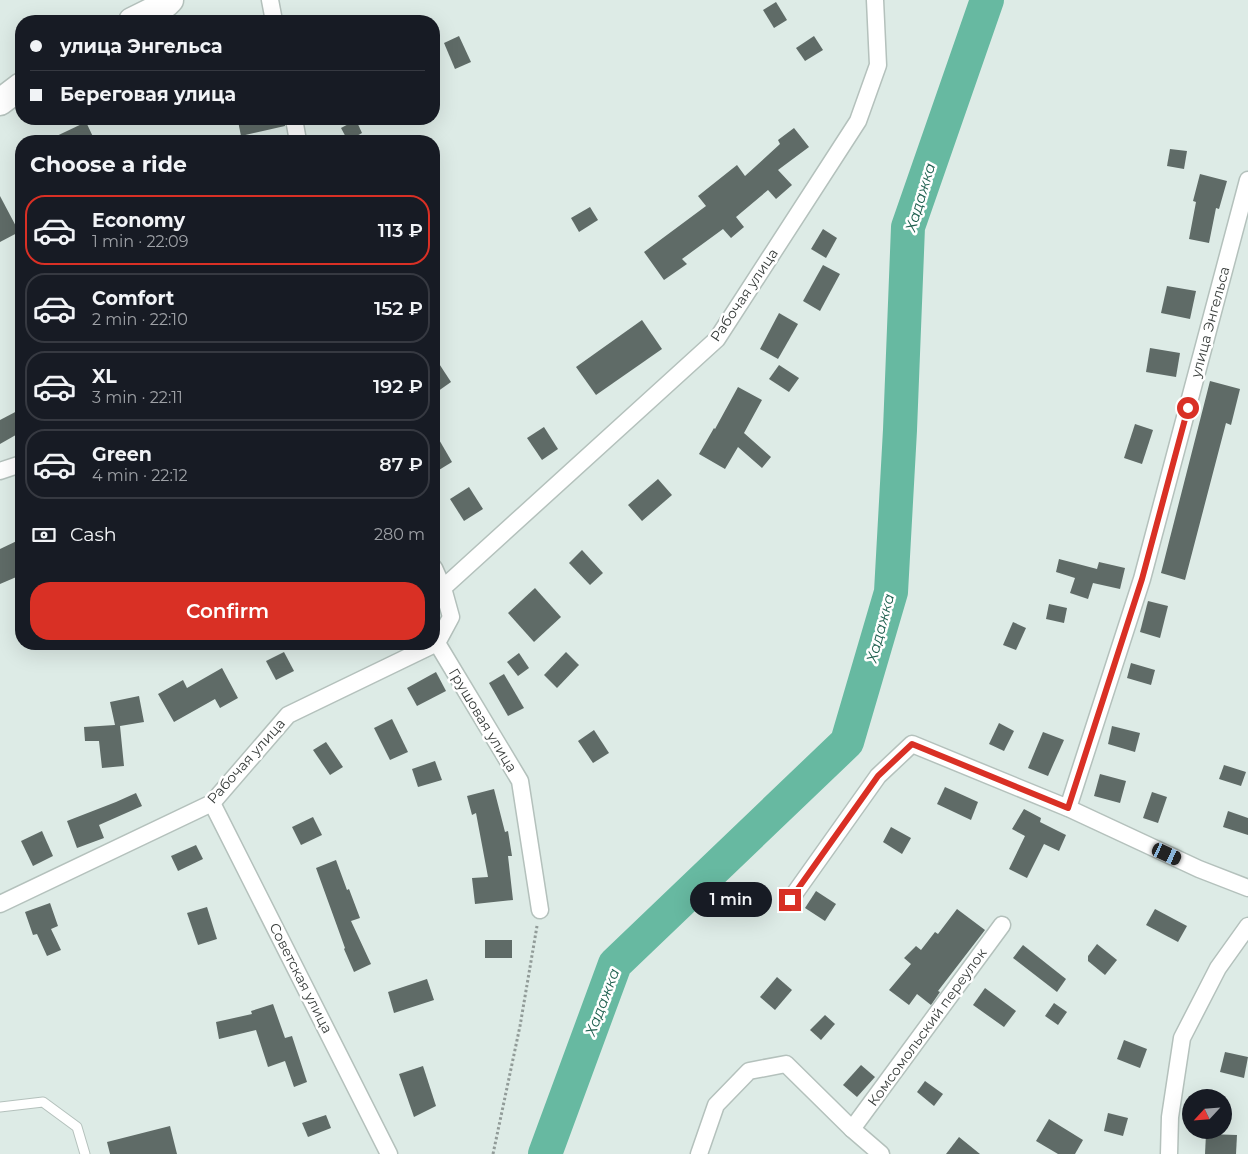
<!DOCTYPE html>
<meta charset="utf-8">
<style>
body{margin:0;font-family:Montserrat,sans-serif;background:#20242c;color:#f1f3f6;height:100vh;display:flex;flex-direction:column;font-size:19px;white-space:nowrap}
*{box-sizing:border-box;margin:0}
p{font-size:16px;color:#9ea1a6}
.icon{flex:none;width:28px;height:28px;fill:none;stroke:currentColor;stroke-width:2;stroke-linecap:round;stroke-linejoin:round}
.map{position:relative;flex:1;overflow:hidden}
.drawer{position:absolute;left:15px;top:135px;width:425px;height:515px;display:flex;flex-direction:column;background:#171b24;border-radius:20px;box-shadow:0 5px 20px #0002}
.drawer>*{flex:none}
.banner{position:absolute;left:15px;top:15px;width:425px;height:110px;border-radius:20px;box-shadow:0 5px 20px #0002;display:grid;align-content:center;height:110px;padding:0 15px;background:#171b24}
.needle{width:32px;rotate:244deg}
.fabs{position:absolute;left:1182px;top:1089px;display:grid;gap:10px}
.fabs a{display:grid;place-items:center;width:50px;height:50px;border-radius:50%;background:#171b24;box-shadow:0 5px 20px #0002;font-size:25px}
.end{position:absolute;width:22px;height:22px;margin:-11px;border:6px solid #d93025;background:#fff;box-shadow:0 0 0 2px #fff}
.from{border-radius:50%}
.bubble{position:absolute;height:35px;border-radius:18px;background:#171b24;box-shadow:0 5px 20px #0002;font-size:16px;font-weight:600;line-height:35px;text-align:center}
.car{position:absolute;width:15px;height:30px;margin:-15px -8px;border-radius:6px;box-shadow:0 0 4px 1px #0007;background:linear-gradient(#222 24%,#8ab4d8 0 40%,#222 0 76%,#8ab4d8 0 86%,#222 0)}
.banner b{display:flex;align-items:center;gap:18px;height:48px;font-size:19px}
.banner b+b{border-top:1px solid #363941}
.banner i{width:12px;height:12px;background:#f1f3f6}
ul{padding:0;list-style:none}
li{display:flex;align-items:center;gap:15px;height:70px;margin:0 10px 8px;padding:0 5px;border:2px solid #363941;border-radius:20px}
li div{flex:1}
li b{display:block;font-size:19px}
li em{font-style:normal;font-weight:600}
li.active{border-color:#d93025}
li>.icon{width:45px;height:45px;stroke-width:1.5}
h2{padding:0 15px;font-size:22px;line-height:60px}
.pay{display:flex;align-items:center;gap:12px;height:55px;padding:0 15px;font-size:19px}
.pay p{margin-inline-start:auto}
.cta{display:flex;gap:10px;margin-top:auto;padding:10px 15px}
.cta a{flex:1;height:58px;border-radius:20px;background:#d93025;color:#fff;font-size:20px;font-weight:600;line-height:58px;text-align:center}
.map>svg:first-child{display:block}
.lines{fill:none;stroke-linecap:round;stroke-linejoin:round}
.river{stroke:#67b9a1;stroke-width:34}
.building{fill:#5f6b67}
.service-casing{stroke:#b4c1bc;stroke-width:11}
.minor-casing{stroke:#b4c1bc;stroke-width:19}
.primary-casing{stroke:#b4c1bc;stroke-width:29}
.path{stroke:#919b98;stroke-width:3;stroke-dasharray:2.5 2.5;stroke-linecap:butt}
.service{stroke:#fff;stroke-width:9}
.minor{stroke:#fff;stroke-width:16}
.primary{stroke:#fff;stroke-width:26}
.route{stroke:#d93025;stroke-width:6}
.labels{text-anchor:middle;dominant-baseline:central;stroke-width:5;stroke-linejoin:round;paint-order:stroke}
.street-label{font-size:14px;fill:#383d3b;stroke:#fff}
.water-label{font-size:15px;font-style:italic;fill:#1f604f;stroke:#fff}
</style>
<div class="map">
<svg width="1248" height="1154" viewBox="0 0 1248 1154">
<rect width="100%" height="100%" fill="#ddebe6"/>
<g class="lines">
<path class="river" d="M545,1154L615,964L847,742L891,592L900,430L908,227L987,0"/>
</g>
<g class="building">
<path d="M776,2L787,20L774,28L763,10Z"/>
<path d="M459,36L471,62L455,69L444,43Z"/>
<path d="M814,36L823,50L805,61L796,48Z"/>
<path d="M250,119H284L285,126L241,136L238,121Z"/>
<path d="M356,120L362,133L348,141L341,128Z"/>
<path d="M86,122L95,141H46Z"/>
<path d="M794,128L809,147L778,170L792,185L776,199L768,190L736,217L744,227L731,238L723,229L682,259L687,264L664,280L644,252L706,206L698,196L737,165L745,176L780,144L778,140Z"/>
<path d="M1170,149L1187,151L1184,169L1167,166Z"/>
<path d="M1200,174L1227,181L1219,209L1216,208L1209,243L1189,239L1196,202L1193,201Z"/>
<path d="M0,196L19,232L0,242Z"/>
<path d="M590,207L598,220L579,232L571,218Z"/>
<path d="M823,229L837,238L826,258L811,249Z"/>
<path d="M823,265L840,274L820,311L803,301Z"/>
<path d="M1167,286L1196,291L1190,319L1161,313Z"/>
<path d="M779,313L798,324L778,359L760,349Z"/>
<path d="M642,320L662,349L596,395L576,367Z"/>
<path d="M1150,348L1180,353L1176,377L1146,372Z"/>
<path d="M434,356L451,382L434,394Z"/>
<path d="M779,365L799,378L789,392L769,379Z"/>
<path d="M1210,381L1240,389L1231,425L1226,423L1185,580L1161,573Z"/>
<path d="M738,387L762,400L744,433L771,457L762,468L738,447L725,469L699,454L714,428L715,429Z"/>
<path d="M21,409V432L0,444V420Z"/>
<path d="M1135,424L1153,430L1142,464L1124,458Z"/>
<path d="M544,427L558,449L542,460L527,438Z"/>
<path d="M434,431L452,462L434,473Z"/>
<path d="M658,479L672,495L642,521L628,505Z"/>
<path d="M469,487L483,509L464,521L450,499Z"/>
<path d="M21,539V575L0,584V549Z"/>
<path d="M582,550L603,573L590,585L569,563Z"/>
<path d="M1059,559L1097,569L1099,562L1125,568L1120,589L1093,583L1088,599L1070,593L1075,578L1056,572Z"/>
<path d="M535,588L561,617L534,642L508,613Z"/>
<path d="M1148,601L1168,606L1160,638L1140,632Z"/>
<path d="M1049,604L1067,608L1064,623L1046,619Z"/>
<path d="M1013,622L1026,628L1016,650L1003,645Z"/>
<path d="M284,652L294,671L276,680L266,661Z"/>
<path d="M566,652L579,665L557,688L544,675Z"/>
<path d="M519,653L529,668L518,676L507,662Z"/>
<path d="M1131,663L1155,670L1151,685L1127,678Z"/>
<path d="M222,668L238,698L220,708L215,699L174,722L158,694L183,680L187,688Z"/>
<path d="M436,672L446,691L417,706L407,688Z"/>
<path d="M504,674L524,708L508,716L489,683Z"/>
<path d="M139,696L144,722L120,726L124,766L102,768L99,741H85L84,727L115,725L110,702Z"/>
<path d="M392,719L408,752L390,760L374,728Z"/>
<path d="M999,723L1014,731L1004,751L989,744Z"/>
<path d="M1112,726L1140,733L1135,752L1108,744Z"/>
<path d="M594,730L609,753L593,763L578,741Z"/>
<path d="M1043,732L1064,740L1048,776L1028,768Z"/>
<path d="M326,742L343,767L330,775L313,750Z"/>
<path d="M435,761L442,780L418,787L412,769Z"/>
<path d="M1224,765L1246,772L1241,786L1219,779Z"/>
<path d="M1100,774L1126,781L1120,803L1094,796Z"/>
<path d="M945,787L978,802L971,820L937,804Z"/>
<path d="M494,789L505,832L508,831L512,856H508L513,900L475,904L472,878L488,877L476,813L472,815L467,796Z"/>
<path d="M1152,792L1167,797L1158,823L1143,818Z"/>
<path d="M136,793L142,806L99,825L104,838L77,848L67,821L116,802Z"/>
<path d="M1024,809L1041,818L1040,822L1066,835L1059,851L1044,844L1027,878L1009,869L1025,836L1012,829Z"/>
<path d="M1228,811L1248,818V835L1223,827Z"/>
<path d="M313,817L322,835L301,845L292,827Z"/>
<path d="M891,827L911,838L902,854L883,842Z"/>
<path d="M42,831L53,856L33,866L21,841Z"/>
<path d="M196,845L203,859L178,871L171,856Z"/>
<path d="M336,860L347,890L349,889L360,918L351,921L371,964L354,972L344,949L345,948L316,868Z"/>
<path d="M816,891L836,904L825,921L805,908Z"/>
<path d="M50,903L58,926L51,929L61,950L47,956L37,934L33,935L25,912Z"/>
<path d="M207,907L217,939L198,945L187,913Z"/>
<path d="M957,909L985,930L938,991L940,992L931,1005L917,994L909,1005L889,990L911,964L904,958L916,946L921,950L935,932L938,934Z"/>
<path d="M1155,909L1187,926L1178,942L1146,925Z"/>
<rect x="485" y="940" width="27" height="18"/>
<path d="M1097,944L1117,960L1105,975L1088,961V956Z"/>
<path d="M1023,945L1066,979L1057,992L1013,958Z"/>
<path d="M777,977L792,990L775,1010L760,997Z"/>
<path d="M427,979L434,1000L394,1013L388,992Z"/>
<path d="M985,988L1016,1011L1004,1027L973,1005Z"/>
<path d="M1054,1003L1067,1012L1058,1025L1045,1016Z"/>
<path d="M273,1004L285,1038L292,1036L307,1082L294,1087L285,1061L268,1067L256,1030L219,1039L216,1022L252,1014L251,1011Z"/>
<path d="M825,1015L835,1024L821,1040L810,1030Z"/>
<path d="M1124,1040L1147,1049L1140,1068L1117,1059Z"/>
<path d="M1225,1052L1248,1057L1244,1078L1220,1072Z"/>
<path d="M861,1065L875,1077L857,1097L843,1085Z"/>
<path d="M423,1066L436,1106L414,1117L399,1074Z"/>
<path d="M925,1081L943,1094L934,1106L917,1092Z"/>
<path d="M1108,1113L1128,1118L1123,1136L1104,1131Z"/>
<path d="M326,1115L331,1128L308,1137L302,1123Z"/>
<path d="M1049,1119L1083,1140L1075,1154H1058L1036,1141Z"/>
<path d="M170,1126L177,1154H110L107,1142Z"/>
<path d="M1206,1134L1237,1135L1236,1154H1205Z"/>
<path d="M959,1137L980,1154H946Z"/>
</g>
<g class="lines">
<defs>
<path id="service" d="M0,1107L43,1102L77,1127L85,1154"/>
<g id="minor">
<path d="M270,0L274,21"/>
<path d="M294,119L298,141"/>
<path d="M0,471L21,464"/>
<path d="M434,568L443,588L451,617L437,643L520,781L540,910"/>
<path d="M443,588L717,339L858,121L878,65L875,0"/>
<path d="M212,803L389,1154"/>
<path d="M1068,808L1142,579L1248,180"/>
<path d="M790,900L878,776L912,744L1068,808L1199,869L1248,888"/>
<path d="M0,904L212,803L288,715L437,643"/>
<path d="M852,1129L1002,925"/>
<path d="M699,1154L716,1105L749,1071L786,1064L852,1129L881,1154"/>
<path d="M1169,1154L1170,1117L1182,1038L1218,968L1248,926"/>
</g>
<g id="primary">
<path d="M132,21L166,4L170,0"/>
<path d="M0,102L21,86"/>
</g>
</defs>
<use href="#service" class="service-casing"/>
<use href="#minor" class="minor-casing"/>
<use href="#primary" class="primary-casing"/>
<path class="path" d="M493,1154L520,1026L537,926"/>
<use href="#service" class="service"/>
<use href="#minor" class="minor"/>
<use href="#primary" class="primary"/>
</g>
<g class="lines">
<path class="route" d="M790,900L878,776L912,744L1068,808L1142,579L1188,408"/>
</g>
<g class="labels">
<g class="street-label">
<text transform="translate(744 295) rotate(-56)">Рабочая улица</text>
<text transform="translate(1210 322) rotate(-75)">улица Энгельса</text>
<text transform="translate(483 720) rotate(59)">Грушовая улица</text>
<text transform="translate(246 761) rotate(-48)">Рабочая улица</text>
<text transform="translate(301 978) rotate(63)">Советская улица</text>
<text transform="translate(927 1027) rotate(-54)">Комсомольский переулок</text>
</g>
<g class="water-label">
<text transform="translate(920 197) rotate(-73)">Хадажка</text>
<text transform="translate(880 628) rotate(-75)">Хадажка</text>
<text transform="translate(602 1002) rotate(-69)">Хадажка</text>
</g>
</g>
</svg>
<div class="fabs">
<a><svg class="needle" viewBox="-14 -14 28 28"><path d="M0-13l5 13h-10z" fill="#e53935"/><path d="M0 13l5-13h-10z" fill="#9ea1a6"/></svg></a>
</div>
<i class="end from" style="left:1188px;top:408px"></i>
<i class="end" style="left:790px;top:900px"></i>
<div class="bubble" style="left:690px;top:882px;width:82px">1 min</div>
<i class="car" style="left:1167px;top:854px;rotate:115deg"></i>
<div class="banner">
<b><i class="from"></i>улица Энгельса</b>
<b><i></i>Береговая улица</b>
</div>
<section class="drawer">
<h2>Choose a ride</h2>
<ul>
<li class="active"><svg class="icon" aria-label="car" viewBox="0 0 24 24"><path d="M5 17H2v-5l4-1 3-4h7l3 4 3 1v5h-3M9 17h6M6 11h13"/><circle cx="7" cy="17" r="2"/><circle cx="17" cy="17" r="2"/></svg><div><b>Economy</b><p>1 min · 22:09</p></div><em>113 ₽</em></li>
<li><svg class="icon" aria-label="car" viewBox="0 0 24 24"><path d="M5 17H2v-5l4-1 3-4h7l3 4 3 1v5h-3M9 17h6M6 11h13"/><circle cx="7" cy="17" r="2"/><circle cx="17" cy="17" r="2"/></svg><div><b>Comfort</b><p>2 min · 22:10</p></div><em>152 ₽</em></li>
<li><svg class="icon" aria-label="car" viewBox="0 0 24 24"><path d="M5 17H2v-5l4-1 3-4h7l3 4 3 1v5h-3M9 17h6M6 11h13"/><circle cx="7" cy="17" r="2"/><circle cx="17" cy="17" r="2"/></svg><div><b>XL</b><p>3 min · 22:11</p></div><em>192 ₽</em></li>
<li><svg class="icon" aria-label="car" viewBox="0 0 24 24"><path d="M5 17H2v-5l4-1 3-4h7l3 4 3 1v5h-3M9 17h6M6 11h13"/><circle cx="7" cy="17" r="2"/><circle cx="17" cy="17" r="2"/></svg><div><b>Green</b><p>4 min · 22:12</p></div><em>87 ₽</em></li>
</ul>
<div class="pay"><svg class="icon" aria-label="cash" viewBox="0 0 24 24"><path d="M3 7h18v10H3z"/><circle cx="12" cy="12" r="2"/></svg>Cash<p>280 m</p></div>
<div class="cta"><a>Confirm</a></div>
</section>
</div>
